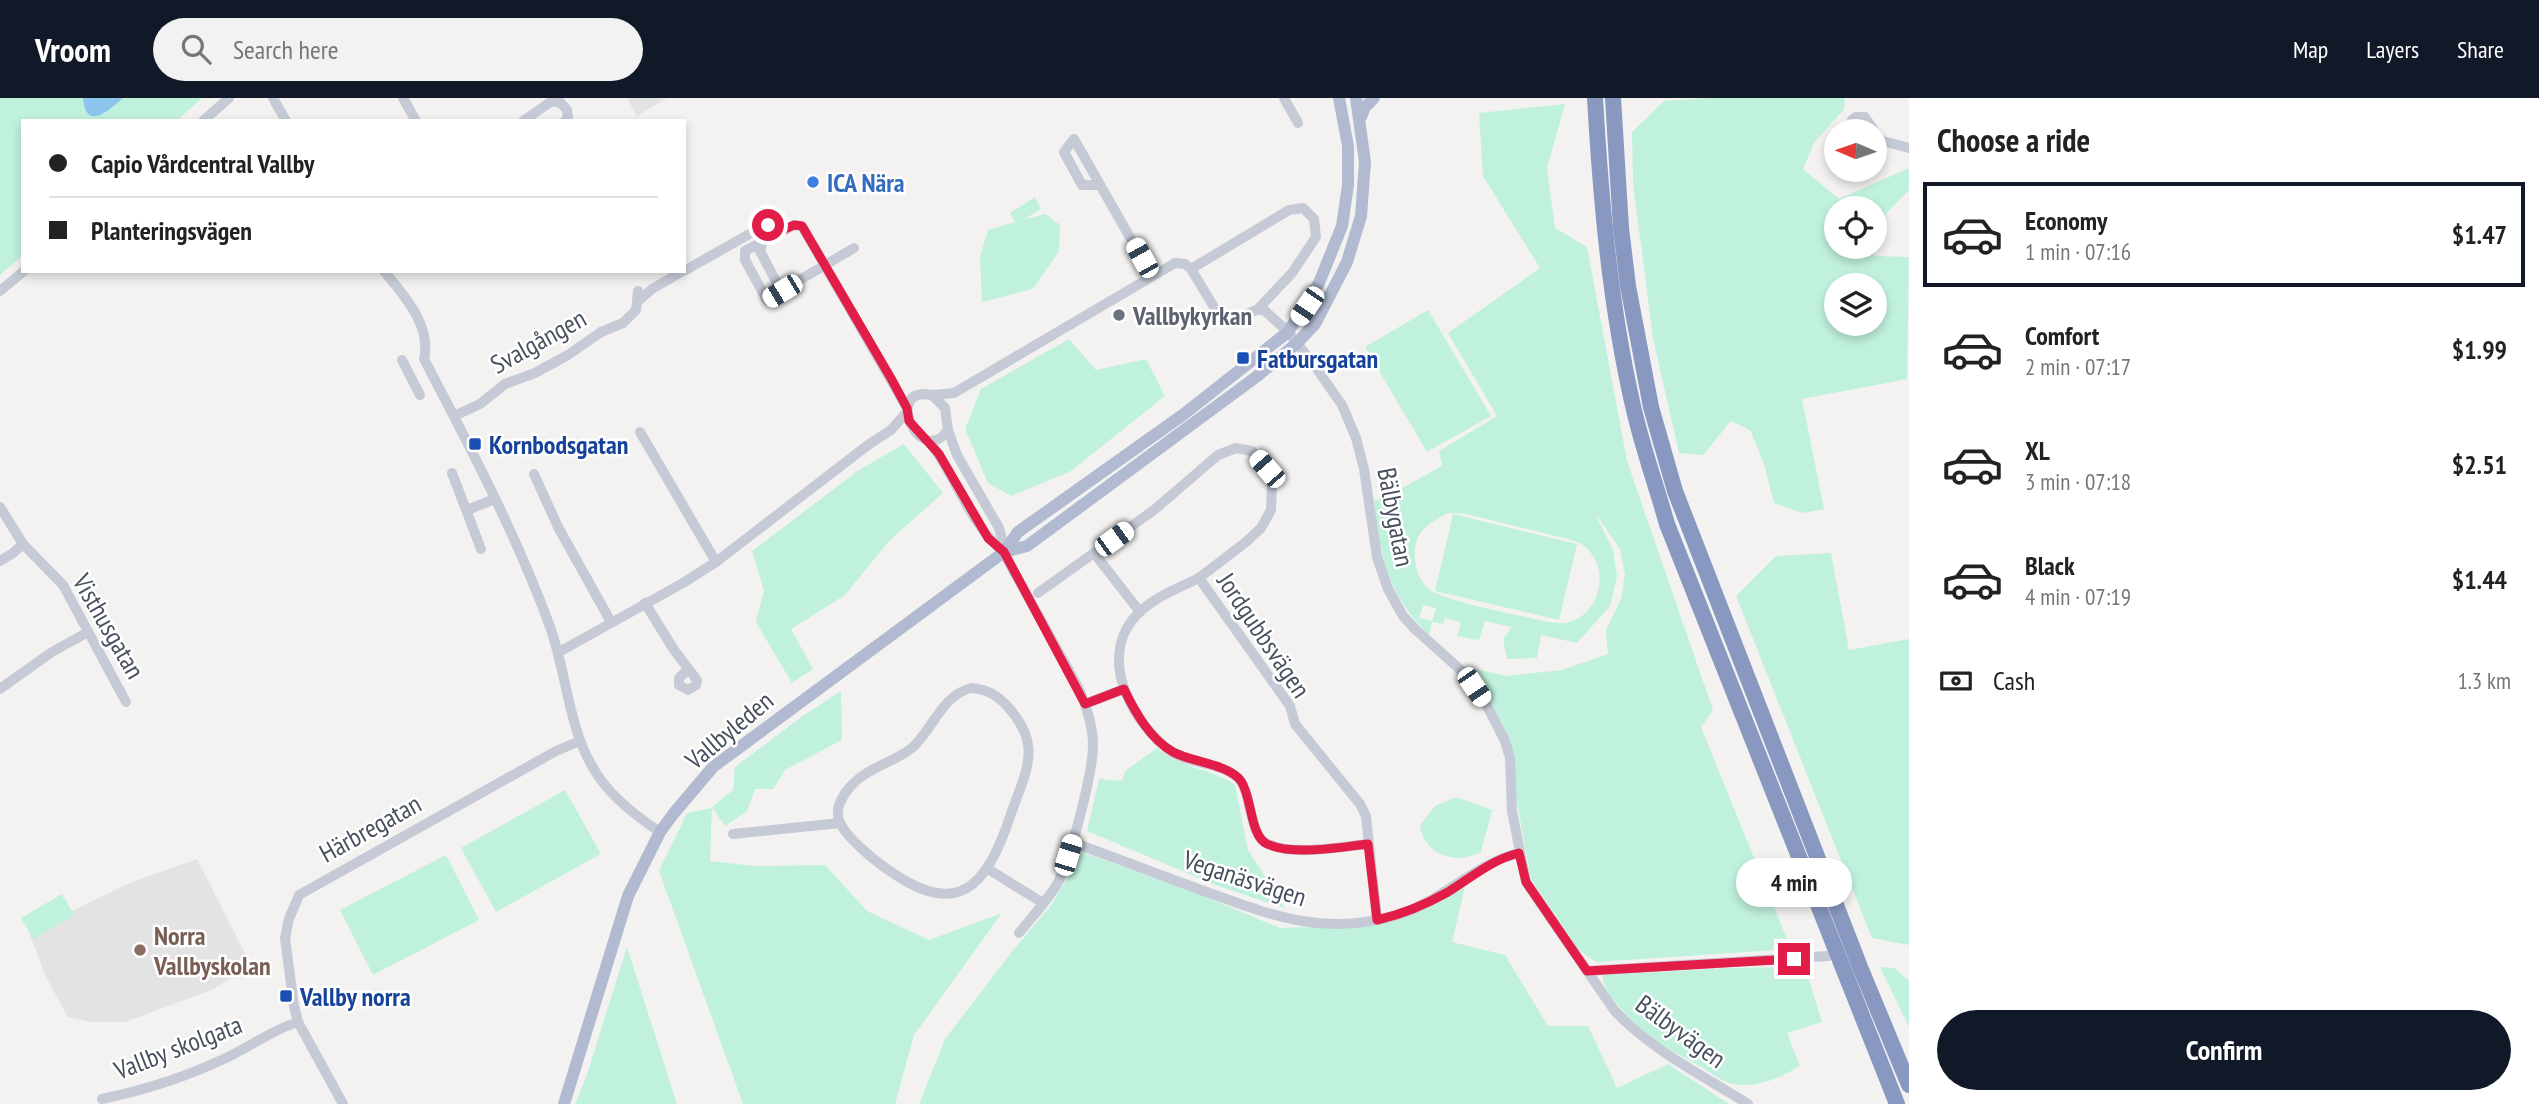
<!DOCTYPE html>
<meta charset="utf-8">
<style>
body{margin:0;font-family:"PT Sans Narrow",sans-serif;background:#f2f2f2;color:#222;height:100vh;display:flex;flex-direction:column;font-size:26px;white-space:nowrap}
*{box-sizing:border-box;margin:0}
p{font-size:23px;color:#767676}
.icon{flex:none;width:38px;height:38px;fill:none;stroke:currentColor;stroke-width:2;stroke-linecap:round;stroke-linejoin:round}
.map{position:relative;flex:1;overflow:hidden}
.side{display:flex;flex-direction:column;background:#fff;width:630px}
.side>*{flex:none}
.guide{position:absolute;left:21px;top:21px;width:665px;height:154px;border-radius:0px;box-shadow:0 4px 10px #0003;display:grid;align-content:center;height:154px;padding:0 28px;background:#fff}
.needle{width:46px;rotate:272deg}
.controls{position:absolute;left:1824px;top:21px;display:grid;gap:14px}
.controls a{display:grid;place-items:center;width:63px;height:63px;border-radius:50%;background:#fff;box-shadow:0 4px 10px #0003;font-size:35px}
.end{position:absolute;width:32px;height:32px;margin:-16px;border:9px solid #e11d48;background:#fff;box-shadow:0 0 0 4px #fff}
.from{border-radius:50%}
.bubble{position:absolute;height:49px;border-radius:24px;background:#fff;box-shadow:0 4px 10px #0003;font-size:23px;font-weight:700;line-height:49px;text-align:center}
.car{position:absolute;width:21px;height:42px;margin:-21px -10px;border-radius:9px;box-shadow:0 0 5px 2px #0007;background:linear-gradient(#fff 24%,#345 0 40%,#fff 0 76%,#345 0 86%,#fff 0)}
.guide b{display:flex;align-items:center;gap:24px;height:66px;font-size:26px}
.guide b+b{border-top:2px solid #e0e0e0}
.guide i{width:18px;height:18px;background:#222}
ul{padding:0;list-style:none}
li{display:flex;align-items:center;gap:21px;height:105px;margin:0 14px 10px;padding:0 14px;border:4px solid transparent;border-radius:0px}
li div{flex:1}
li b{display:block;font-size:26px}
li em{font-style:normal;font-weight:700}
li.selected{border-color:#111827}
li>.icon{width:63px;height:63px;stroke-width:1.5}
h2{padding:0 28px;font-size:32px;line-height:84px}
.pay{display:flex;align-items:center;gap:18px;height:77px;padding:0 28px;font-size:26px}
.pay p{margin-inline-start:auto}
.primary-button{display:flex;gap:14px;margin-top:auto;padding:14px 28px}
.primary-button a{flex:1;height:80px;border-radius:42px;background:#111827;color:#fff;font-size:28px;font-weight:700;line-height:80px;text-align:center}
header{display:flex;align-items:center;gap:42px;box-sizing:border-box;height:98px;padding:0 35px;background:#111827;color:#fff}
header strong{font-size:33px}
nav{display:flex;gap:38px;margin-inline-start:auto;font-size:24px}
.search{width:490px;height:63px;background:#f2f2f2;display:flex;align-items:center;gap:18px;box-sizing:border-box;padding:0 24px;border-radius:38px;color:#767676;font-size:26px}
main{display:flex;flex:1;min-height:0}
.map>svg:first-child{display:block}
.education{fill:#e4e3e3}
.green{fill:#c0f1dd;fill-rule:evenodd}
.water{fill:#8cc6ee}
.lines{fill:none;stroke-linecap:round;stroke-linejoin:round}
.minor{stroke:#c5cad6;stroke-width:10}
.major{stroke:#b1bad0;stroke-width:12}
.highway{stroke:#8898c0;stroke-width:16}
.route{stroke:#e11d48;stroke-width:9}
.shop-dot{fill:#3f7fe0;stroke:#fff;stroke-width:2.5}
.worship-dot{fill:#6b7280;stroke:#fff;stroke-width:2.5}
.transit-dot{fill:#1a4fb4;stroke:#fff;stroke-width:2.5}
.education-dot{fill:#8d6e63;stroke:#fff;stroke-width:2.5}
.labels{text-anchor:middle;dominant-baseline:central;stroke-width:5;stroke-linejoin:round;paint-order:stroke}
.shop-label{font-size:26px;font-weight:bold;fill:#366cbe;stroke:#fff;text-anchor:start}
.worship-label{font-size:26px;font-weight:bold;fill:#5b616d;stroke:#fff;text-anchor:start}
.street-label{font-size:26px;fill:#48505f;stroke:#fff}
.transit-label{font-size:26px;font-weight:bold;fill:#164399;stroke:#fff;text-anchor:start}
.education-label{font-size:26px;font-weight:bold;fill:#785e54;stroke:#fff;text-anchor:start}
</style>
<header>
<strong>Vroom</strong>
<div class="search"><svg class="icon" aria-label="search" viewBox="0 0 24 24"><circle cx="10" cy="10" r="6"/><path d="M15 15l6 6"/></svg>Search here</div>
<nav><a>Map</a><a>Layers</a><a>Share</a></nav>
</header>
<main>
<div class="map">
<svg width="1909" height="1006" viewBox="0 0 1909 1006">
<rect width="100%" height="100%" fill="#f3f2f1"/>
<g class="education">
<path d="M627,0H667L637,18Z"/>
<path d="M197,761L251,867L212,892L125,924H91L68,919L46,879L30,837L57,820L132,784Z"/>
</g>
<g class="green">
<path d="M0,0H202L176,23H23V157L0,177Z"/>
<path d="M1707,0H1845L1844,11L1814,45L1803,71L1839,101L1909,70V92L1877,125L1874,158L1909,159L1907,281L1802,301L1824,411L1803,415L1774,405L1763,363L1750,332L1731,323L1703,357L1679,355L1653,240L1633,86L1632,34L1664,3ZM1836,110H1874V149H1836ZM1836,187H1874V226H1836Z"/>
<path d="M1565,6L1547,70L1555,130L1587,149L1627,363L1713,612L1701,629L1791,851L1596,864L1579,852L1531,781L1503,628L1470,576L1476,571L1506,578L1562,572L1608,556L1606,532L1621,501L1625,476L1620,451L1595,415L1613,452L1617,478L1610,508L1577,545L1541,537L1537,560L1507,561L1503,541L1512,529L1485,523L1479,542L1457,538L1461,524L1445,520L1443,526L1432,524L1429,537C1386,494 1381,461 1374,403L1386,399L1442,368L1439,353L1497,318L1448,235L1540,170L1483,78L1479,15ZM1449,415L1466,416L1568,441C1573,443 1579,444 1583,447C1612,469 1601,519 1565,525C1560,526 1553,524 1548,524C1524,518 1445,504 1429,491C1418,481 1414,466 1415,452C1416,432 1433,422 1449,415ZM1423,507L1436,510L1432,523L1419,520Z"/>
<path d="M1035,99L1041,111L1023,122L1045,116L1060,127L1059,153L1033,191L982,204L980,159L988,132L1015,124L1010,115Z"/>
<path d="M1428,212L1491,318L1427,354L1365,249Z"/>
<path d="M1069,241L1096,272L1146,261L1165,298L1071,373L1011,398L988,385L965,331L981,291Z"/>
<path d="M904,346L943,395L889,443L845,497L791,531L813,571L792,585L756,524L764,493L752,453L859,372Z"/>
<path d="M1453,416L1577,446L1559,522L1435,493Z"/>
<path d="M1831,455L1849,552L1909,541V847L1872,840L1736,498L1776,458Z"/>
<path d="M841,593L842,642L785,672L773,691H755L747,713L725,728L712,709L733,692L735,669L804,617Z"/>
<path d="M1157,650C1183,672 1209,669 1235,687L1248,752L1285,810L1218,788L1087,733L1099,681L1122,683L1125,673Z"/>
<path d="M565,692L601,756L496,814L461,750Z"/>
<path d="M1456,699L1492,712L1481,754C1457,767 1424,758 1420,727L1435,708Z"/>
<path d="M712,710L710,763L753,768L825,767L867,813L929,842L1002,815L914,937L895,1006H743L659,773L687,715Z"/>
<path d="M1082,754L1201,797L1280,830L1377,827L1466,785L1452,844L1505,857L1548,928H1588L1617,990L1668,966L1729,1006H919L945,941L1014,851L1052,806Z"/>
<path d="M446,757L479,822L373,877L340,812Z"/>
<path d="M62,796L74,817L33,841L21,820Z"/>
<path d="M627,849L677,1006H575L586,980Z"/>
<path d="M1805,869L1822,924L1787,935L1800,968C1780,980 1754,992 1729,985C1720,982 1710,974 1701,969C1686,960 1669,952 1655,942C1640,931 1600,895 1603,877L1728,870Z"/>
<path d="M1880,869L1894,870L1909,883V929Z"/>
</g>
<path class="water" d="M83,0H123C110,11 86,35 83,0Z"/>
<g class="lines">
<g class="minor">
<path d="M273,0L286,23"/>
<path d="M403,0L416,23"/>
<path d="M1284,0L1298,25"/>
<path d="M203,23L229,0"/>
<path d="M523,23L552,3L561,5L567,12L568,21L565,23"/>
<path d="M1852,33V22L1856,19H1865L1880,42"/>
<path d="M1875,41L1909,50"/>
<path d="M1100,87H1082L1064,54L1074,41L1152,178"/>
<path d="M763,143L760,153L781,193L854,150"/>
<path d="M1191,171L1289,112L1303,110L1314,121L1316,139L1292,175L1259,210"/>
<path d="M384,173C404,197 432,228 424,261C469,347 515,434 549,526C566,571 568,627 592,668C607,696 634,717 660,734"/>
<path d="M684,173L760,130L768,127L783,132"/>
<path d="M0,193L24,173"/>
<path d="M781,193L767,202L745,162V153L794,127L802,128L907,310"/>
<path d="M638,203L652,191L683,173"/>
<path d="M402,262L420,297"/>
<path d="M932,297L954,295L1175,165L1185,166L1191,171L1220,219C1242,229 1247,209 1264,212L1288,234L1312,264L1342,307L1356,340L1364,371L1377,459L1388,491L1403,518L1415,531L1464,575L1487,608L1505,643L1510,660L1512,713L1526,784L1614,912C1651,952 1702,977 1748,1006"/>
<path d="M454,318L480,306L505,286L535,275L568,257L601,234L623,225L636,212L638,193"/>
<path d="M948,332C920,372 882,287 932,297L945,310L948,332L957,357L999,430L1007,461L1078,589C1086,607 1093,626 1093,647C1093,674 1070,765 1056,788C1045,805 1031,820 1019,835"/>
<path d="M640,334L716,464"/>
<path d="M929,343C956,378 969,426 1004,454"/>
<path d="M452,375L481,451"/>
<path d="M534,376L558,429L611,524"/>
<path d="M0,409L23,446L63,487L126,604"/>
<path d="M467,412L495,401"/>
<path d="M1094,455L1140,514"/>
<path d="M0,463L13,455L23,446"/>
<path d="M1038,495L1154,412L1218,357L1236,350L1252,353L1267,371L1272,388L1271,412L1261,430L1246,444L1199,480"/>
<path d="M645,505L674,552L697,582L696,587L688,592L679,587V580L688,572"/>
<path d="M559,554L683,485L716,464L868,347L891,332L906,315"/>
<path d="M971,590C987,591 997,597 1008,609C1043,648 1026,672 1011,716C990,778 965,823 896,777C880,767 845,740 839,722C833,704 853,683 867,675C882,665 899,661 913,649C933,630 943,597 971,590Z"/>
<path d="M0,591L52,554L88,534"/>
<path d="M1085,606L1124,591"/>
<path d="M733,736L840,725"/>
<path d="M1072,744C1115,760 1158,776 1201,792C1271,817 1322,839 1397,817C1443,803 1474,766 1519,755"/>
<path d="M1368,746C1339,749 1295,758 1268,746C1248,738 1253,695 1238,680C1220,663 1189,667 1169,652C1127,619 1095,552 1143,511C1159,497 1181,489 1199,480L1290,608L1295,626L1360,706L1366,718L1377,822"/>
<path d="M988,771L1043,805"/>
<path d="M1587,873L1828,858"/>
<path d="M102,1001C145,992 191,977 230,958C253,947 274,931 298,924"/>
<path d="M343,1006L298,924L294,908L285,840L289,821L299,797L556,653L580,643"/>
</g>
<g class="major">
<path d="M1361,19L1365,9L1374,0"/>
<path d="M1004,454L1027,448L1256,279L1296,246L1315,226L1347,164L1361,118L1365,64L1356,0"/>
<path d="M564,1006L628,798L660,734L674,715L713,669L1004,454L1018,434L1184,316L1288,234L1319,185L1342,128L1348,87V48L1339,0"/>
</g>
<g class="highway">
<path d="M1595,0C1601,104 1610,207 1633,308C1642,348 1656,387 1667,426L1897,1006"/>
<path d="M1613,0L1621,130L1628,188L1651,309L1675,393L1860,869L1909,987"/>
</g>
</g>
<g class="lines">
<path class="route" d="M768,127L783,132L794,127L802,128L892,282L907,310L909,323L939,356L988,440L1004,454L1085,606L1124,591C1135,614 1150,641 1173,654C1191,664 1229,666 1241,683C1252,699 1250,738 1267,746C1294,758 1340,749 1368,746L1377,822C1403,816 1425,807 1448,794C1472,779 1491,762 1519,755L1526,784L1587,873L1794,861"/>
</g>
<circle class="shop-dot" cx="813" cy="84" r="7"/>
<circle class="worship-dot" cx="1119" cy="217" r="7"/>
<g class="transit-dot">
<rect x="1236" y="253" width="14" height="14" rx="3.5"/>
<rect x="468" y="339" width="14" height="14" rx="3.5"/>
<rect x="279" y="891" width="14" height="14" rx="3.5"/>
</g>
<circle class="education-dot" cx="140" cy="852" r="7"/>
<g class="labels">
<g class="shop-label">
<text x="827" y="84">ICA Nära</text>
</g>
<g class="worship-label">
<text x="1133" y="217">Vallbykyrkan</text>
</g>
<g class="street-label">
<text transform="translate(538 243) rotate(-29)">Svalgången</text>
<text transform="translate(1396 419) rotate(79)">Bälbygatan</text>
<text transform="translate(109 528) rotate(60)">Visthusgatan</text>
<text transform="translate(1264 537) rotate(56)">Jordgubbsvägen</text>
<text transform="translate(729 632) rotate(-40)">Vallbyleden</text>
<text transform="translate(370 730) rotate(-29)">Härbregatan</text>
<text transform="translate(1245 780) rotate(18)">Veganäsvägen</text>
<text transform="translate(1681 933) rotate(36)">Bälbyvägen</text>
<text transform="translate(178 949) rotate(-21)">Vallby skolgata</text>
</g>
<g class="transit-label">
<text x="1257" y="260">Fatbursgatan</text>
<text x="489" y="346">Kornbodsgatan</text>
<text x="300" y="898">Vallby norra</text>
</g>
<g class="education-label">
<text x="154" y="837">Norra<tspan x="154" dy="30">Vallbyskolan</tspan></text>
</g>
</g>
</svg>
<div class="controls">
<a><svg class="needle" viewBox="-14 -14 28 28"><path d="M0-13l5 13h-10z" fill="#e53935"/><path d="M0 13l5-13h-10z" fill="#767676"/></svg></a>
<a><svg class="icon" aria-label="locate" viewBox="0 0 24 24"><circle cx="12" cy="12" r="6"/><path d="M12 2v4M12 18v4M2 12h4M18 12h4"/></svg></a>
<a><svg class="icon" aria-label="layers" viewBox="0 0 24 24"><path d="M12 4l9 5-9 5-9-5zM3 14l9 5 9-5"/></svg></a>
</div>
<i class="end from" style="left:768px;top:127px"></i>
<i class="end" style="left:1794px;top:861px"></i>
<div class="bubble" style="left:1736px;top:760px;width:116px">4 min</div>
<i class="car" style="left:1142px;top:160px;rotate:331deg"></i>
<i class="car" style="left:782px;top:193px;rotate:239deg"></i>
<i class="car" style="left:1307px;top:208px;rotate:214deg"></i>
<i class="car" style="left:1267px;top:371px;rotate:319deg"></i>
<i class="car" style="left:1114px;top:441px;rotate:54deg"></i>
<i class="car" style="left:1474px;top:589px;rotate:146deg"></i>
<i class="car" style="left:1068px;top:757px;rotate:17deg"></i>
<div class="guide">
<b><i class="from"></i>Capio Vårdcentral Vallby</b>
<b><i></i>Planteringsvägen</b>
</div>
</div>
<section class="side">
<h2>Choose a ride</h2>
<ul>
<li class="selected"><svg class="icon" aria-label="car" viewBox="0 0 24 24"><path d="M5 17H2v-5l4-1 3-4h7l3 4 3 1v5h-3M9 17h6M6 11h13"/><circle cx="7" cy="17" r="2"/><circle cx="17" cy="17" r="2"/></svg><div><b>Economy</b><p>1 min · 07:16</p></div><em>$1.47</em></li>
<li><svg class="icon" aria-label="car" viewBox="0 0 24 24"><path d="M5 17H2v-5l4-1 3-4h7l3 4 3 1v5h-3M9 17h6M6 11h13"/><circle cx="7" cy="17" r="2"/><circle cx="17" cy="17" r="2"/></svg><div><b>Comfort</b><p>2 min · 07:17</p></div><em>$1.99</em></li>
<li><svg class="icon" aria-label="car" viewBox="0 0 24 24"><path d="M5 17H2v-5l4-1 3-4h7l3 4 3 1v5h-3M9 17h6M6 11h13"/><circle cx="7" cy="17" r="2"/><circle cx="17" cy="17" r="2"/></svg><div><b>XL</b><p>3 min · 07:18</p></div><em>$2.51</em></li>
<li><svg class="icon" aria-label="car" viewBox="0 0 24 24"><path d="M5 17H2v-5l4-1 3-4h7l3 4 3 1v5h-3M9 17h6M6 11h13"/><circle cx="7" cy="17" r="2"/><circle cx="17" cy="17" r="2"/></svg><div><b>Black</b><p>4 min · 07:19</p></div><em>$1.44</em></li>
</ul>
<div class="pay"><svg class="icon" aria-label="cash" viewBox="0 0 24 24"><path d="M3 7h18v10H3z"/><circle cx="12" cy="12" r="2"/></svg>Cash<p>1.3 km</p></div>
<div class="primary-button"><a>Confirm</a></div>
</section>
</main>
